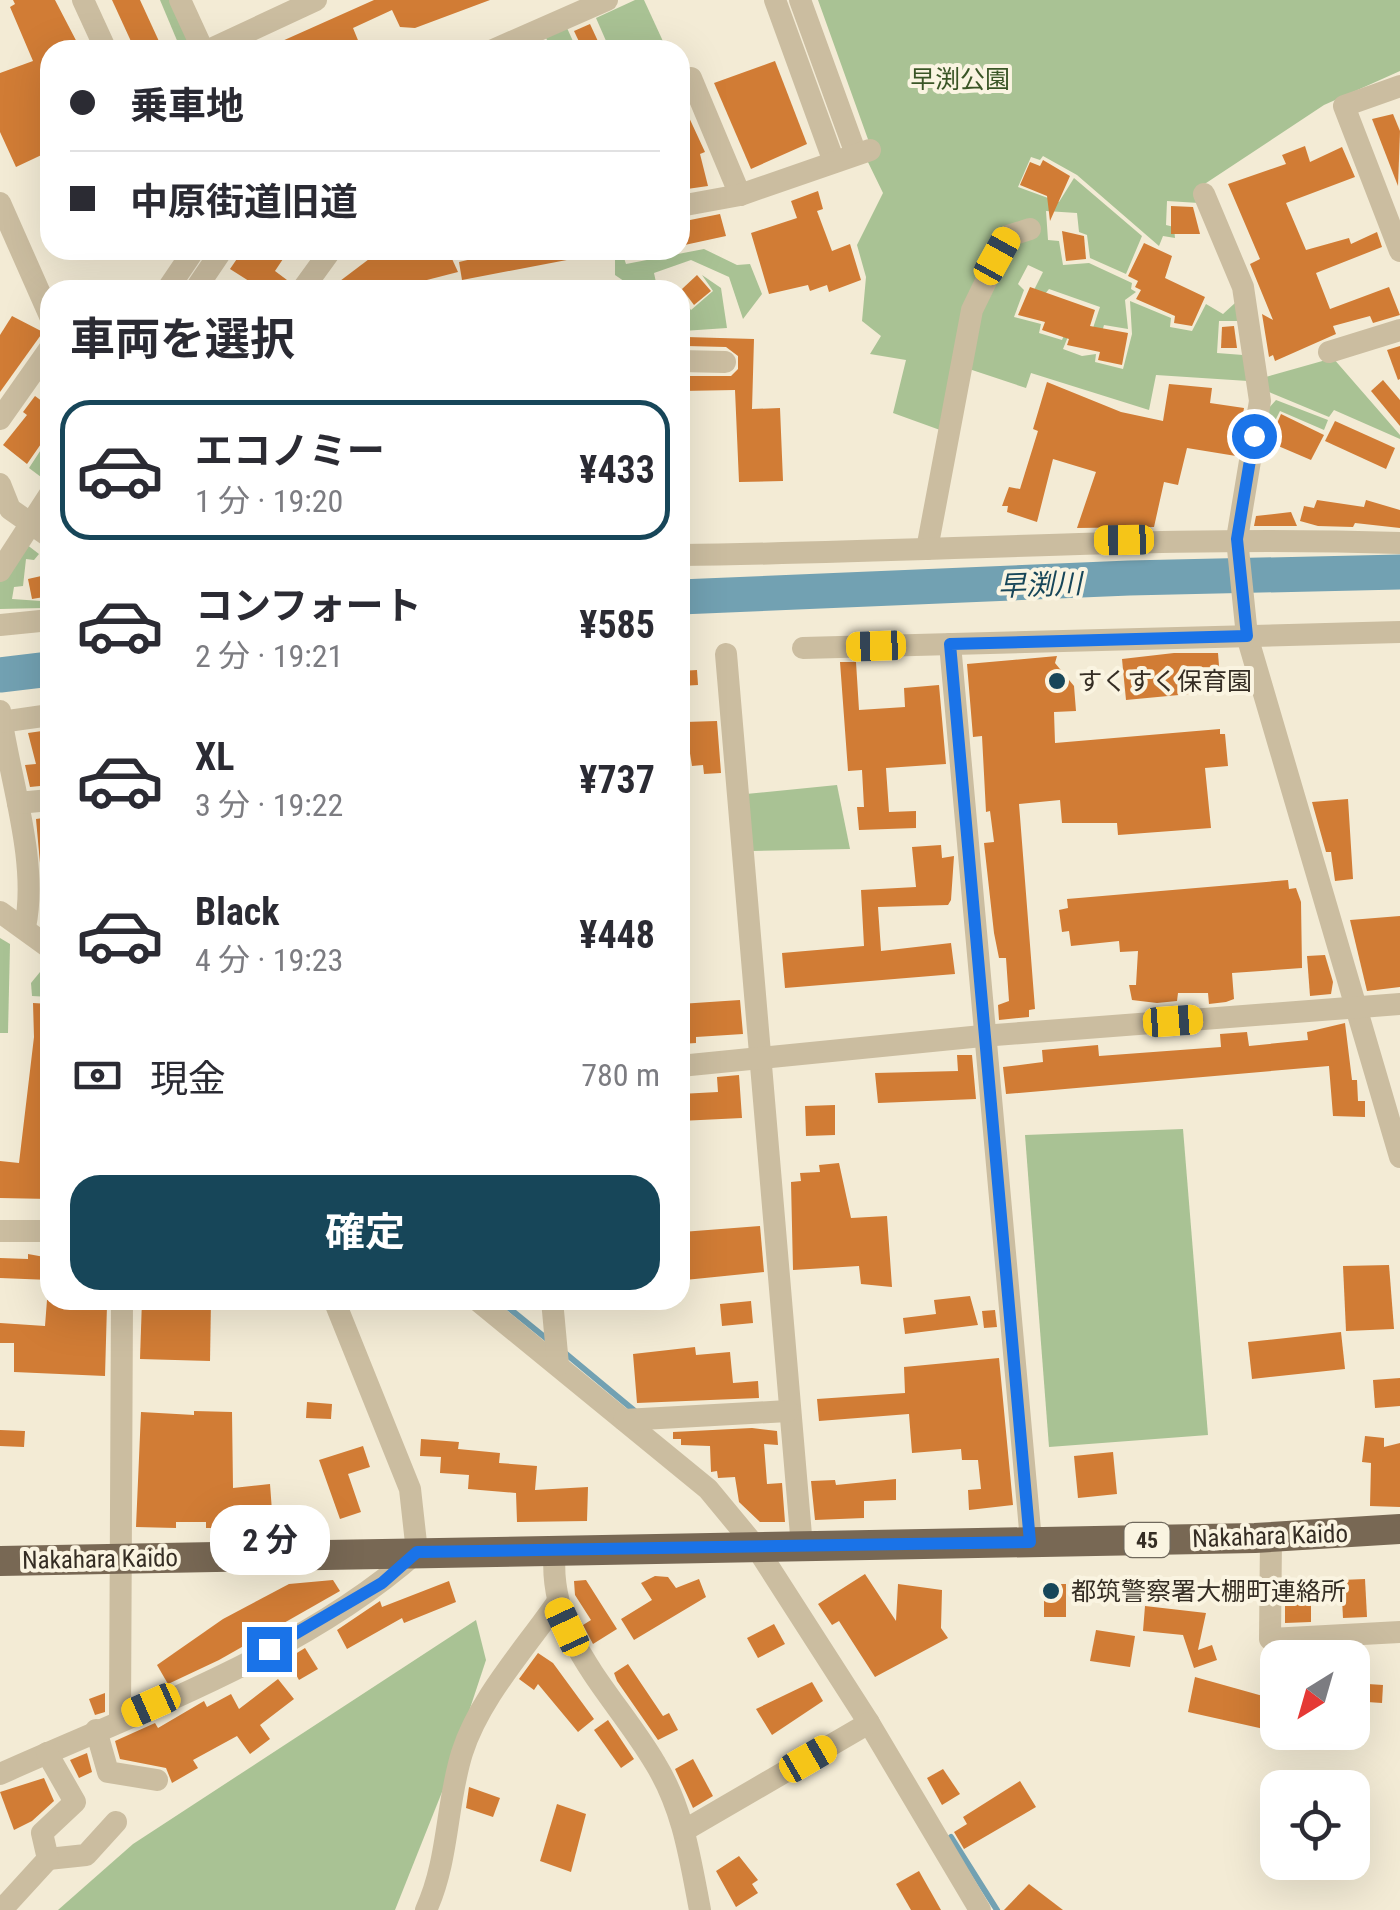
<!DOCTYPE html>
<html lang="ja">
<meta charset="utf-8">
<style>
body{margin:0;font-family:"Roboto Condensed","Noto Sans JP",sans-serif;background:#f7f7f7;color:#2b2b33;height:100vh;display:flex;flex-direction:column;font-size:38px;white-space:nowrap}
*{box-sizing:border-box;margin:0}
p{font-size:32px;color:#7c7c81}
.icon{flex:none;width:55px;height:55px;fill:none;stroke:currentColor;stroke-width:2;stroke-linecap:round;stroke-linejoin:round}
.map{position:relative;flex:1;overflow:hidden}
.drawer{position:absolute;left:40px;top:280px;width:650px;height:1030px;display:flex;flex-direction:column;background:#fff;border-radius:30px;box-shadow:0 10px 40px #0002}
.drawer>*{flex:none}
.guide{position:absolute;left:40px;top:40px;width:650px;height:220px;border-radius:30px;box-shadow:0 10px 40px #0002;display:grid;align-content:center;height:220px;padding:0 30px;background:#fff}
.needle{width:65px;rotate:217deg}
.fabs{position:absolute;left:1260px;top:1640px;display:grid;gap:20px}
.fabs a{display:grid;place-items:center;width:110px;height:110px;border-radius:20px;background:#fff;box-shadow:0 10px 40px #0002;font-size:50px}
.end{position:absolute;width:45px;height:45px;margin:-22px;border:12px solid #1a73e8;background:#fff;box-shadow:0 0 0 5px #fff}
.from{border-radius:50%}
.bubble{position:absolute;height:70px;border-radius:30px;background:#fff;box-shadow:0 10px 40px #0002;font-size:32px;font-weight:700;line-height:70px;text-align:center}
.car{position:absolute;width:30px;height:60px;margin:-30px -15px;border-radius:12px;box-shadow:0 0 8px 2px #0007;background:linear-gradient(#f5c518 24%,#345 0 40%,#f5c518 0 76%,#345 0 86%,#f5c518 0)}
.guide b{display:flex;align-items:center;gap:35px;height:95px;font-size:38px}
.guide b+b{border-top:2px solid #e1e1e2}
.guide i{width:25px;height:25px;background:#2b2b33}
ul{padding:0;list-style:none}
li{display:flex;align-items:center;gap:30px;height:140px;margin:0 20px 15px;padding:0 10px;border:5px solid transparent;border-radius:30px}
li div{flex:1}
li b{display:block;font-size:38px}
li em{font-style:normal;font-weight:700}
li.current{border-color:#174659}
li>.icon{width:90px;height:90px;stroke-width:1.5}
h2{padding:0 30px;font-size:45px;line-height:120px}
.pay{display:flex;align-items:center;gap:25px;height:110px;padding:0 30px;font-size:38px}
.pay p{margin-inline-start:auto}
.primary-button{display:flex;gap:20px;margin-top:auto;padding:20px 30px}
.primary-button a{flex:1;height:115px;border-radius:30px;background:#174659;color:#fff;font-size:40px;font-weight:700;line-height:115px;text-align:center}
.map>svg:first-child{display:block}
.green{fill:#a9c294}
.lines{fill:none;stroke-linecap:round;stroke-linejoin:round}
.stream{stroke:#72a1b2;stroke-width:6}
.river{stroke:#72a1b2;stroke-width:35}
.building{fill:#d17c35}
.minor{stroke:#cbbda0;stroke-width:22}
.major{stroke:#786854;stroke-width:30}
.route{stroke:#1a73e8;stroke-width:12}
.poi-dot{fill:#174659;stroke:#faf4e1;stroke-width:4}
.labels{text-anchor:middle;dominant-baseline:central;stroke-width:8;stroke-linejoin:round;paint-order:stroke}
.shield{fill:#faf4e1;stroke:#70695d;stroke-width:2.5}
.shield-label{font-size:22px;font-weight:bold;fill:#352d24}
.park-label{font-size:25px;fill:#3a5526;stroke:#faf4e1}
.poi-label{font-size:25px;fill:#352d24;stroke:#faf4e1;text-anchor:start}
.street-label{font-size:25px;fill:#352d24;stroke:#faf4e1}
.water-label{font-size:28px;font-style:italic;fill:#174659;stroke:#faf4e1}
</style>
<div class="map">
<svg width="1400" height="1910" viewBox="0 0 1400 1910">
<rect width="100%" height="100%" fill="#f3ebd5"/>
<g class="green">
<path d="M160,0H172L192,50H181Z"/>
<path d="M635,0H644L667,50H610L596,18Z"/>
<path d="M818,0H1400V71L1324,105L1194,191L1199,203L1167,201L1166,225L1174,227L1175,238L1163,236L1159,246L1077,175L1043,156L1040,160L1031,157L1018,187L1059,202L1074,178L1142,236L1126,274L1090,258L1087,235L1079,232L1077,213L1046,211L1048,240L1059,241L1063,265L1089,263L1132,283L1131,289L1136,292L1125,300L1128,329L1104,325L1100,339L1091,334L1100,307L1049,289L1045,294L1034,290L1043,272L1028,265L1018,284L1024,290L1014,317L1041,324L1039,333L1062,340L1065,333L1069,334L1063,349L1082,356L1096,354L1095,362L1123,369L1132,334L1130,301L1171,318L1170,327L1192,331L1206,304L1223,314L1235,303L1240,321H1219L1217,353L1243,355L1248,381L1156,375L1149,410L1031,373L1026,388L957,365L940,430L893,413L906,360L870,354L881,336L862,321L866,277L857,245L883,193L866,158L874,156Z"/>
<path d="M567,28L577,50H552L546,38Z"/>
<path d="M704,249L737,265L750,264L762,294L743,319L729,277L691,260L654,273L657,287L637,290L615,275V259L623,255L626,264Z"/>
<path d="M702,275L721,288L727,328L683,331L680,338V295L691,310L713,291Z"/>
<path d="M1333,358L1400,435V439L1334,410L1329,417L1264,390L1262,378Z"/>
<path d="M1276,400L1328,420L1324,430L1280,411L1266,439L1262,436L1267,410Z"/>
<path d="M27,420L50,437V474L45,480L29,468L46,442L25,427Z"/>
<path d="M26,544L39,554L34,560L26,559L23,586L14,587L12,599L41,601L43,608L0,609V582Z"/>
<path d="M837,785L850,849L752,851L746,794Z"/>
<path d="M0,938L10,944L8,1033H0Z"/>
<path d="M40,972L50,979V997L32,996L31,983Z"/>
<path d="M1183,1129L1208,1435L1049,1447L1025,1135Z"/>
<path d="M476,1620L486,1660L444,1787L395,1910H58L133,1844Z"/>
</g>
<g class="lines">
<g class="stream">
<path d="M499,1300L547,1339"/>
<path d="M565,1353L636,1412"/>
<path d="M951,1837L997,1910"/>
</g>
<g class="river">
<path d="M680,597L1129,578L1400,572"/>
<path d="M0,675L50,669"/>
</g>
</g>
<g class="building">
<path d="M13,0H55L81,50H50V151L16,167L0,132V73L33,61L10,7L15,4Z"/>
<path d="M112,0H140L163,50H135Z"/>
<path d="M374,0H490L415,28L400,27L392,10L353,28L362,50H262Z"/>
<path d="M590,24L602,50H583L574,31Z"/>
<path d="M775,61L807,144L751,169L714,83Z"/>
<path d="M680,98L705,152L700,154L708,186L680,190V168L690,166L680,142Z"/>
<path d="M1393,114L1400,131L1398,186L1372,119Z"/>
<path d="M1305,146L1310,162L1342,147L1355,177L1286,203L1306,250L1349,238L1351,244L1377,232L1382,247L1316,273L1330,309L1389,287L1400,315L1373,323L1370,316L1333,326L1336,334L1275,361L1273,355L1269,357L1262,314L1273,320L1250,264L1260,259L1228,184L1286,164L1282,155Z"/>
<path d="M1043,160L1070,176L1050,221L1047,196L1020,185L1030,162L1040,166Z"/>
<path d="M818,191L823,209L817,211L832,251L850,244L861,280L829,292L827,285L810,291L808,285L769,294L751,233L797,218L791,201Z"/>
<path d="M1171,206L1193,207L1200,234H1171Z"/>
<path d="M720,214L726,236L680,246V222Z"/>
<path d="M1062,231L1084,236L1086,259L1066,261Z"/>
<path d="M1144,243L1172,256L1165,278L1205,297L1192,326L1174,323L1175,316L1136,299L1141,290L1135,287L1138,281L1128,276Z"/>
<path d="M243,250H289L275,271L287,280L280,290H263L230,269Z"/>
<path d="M381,250H448L458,272L388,290H348L340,281Z"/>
<path d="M510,250H571L572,259L462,280L459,262Z"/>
<path d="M697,275L711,291L694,305L682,289Z"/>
<path d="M1030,287L1095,310L1090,326L1128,333L1122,365L1098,360L1100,352L1067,345L1069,339L1042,330L1045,322L1018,315Z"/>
<path d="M12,316L43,332L0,392V335Z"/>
<path d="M1234,326L1237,348H1221L1222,327Z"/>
<path d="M686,337L754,339L752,409L780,408L783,481L739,482L735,390L681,391V376H731L738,369V356L726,347L686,346Z"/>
<path d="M1400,346V379L1398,380L1387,350Z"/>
<path d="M1383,380L1400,400V426L1371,391Z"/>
<path d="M1047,382L1121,412L1163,421L1169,384L1212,388L1210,403L1244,408L1236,456L1187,448L1178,485L1164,482L1154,527L1077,528L1096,472L1053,459L1037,522L1007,512L1008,506H1002L1009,487L1020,489L1038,431L1033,429Z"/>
<path d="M35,396L50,407V431L27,464L3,445L27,415L23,412Z"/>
<path d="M1281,414L1324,435L1311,460L1269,442Z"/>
<path d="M1335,421L1395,448L1386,469L1325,441Z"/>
<path d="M1317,500L1364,507L1366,500L1400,510V528L1355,523L1353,527L1318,526L1300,521L1304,506L1314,508Z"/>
<path d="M1291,512L1297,526H1254L1256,516Z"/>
<path d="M50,574V596L32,599L28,579Z"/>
<path d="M1174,653H1218L1221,691L1126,700L1122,659Z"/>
<path d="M1057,656L1055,663L1074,686L1076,711L1054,712L1055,743L1220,729V734H1225L1228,766L1205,768L1211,828L1118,835L1117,823H1062L1060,800L1019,804L1035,1009L1029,1010V1017L999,1020L998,1005L1009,1001L1006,958H999L994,933L984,843L994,842L990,811L986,812L982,736L973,737L967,664Z"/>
<path d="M840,662H856L859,710L905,707L904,688L939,685L946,764L886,768L889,812L916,811V828L859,830L857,807H864L862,770L848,771Z"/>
<path d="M697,670L698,685L680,686V671Z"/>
<path d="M717,721L721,773L704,774L703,765L692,766L685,722Z"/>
<path d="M42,731H50V785L30,787L25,765L36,764L28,733Z"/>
<path d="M1348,799L1353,879L1335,881L1331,852H1326L1312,802Z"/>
<path d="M50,817V896H43L36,819Z"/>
<path d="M941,845L942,858L954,856L951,900L948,905L878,907L881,951L951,943L955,974L785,988L782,953L864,946L861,890L916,887L912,847Z"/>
<path d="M1288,880L1289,889L1296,888L1301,902L1302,968L1232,973L1234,999L1226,1002L1209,1004L1208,993H1178L1177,1001L1157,1003L1132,1000L1129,985H1136L1138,951L1120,952L1119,941L1071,946L1069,931L1062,932L1059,910L1068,908L1067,899Z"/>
<path d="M1400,916V987L1367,991L1350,920Z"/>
<path d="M1325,955L1333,982L1331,994L1310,996L1307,956Z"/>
<path d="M740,1000L743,1034L696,1037V1043L680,1044V1004Z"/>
<path d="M33,1003L50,1004V1199L0,1198V1161L19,1163L34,1037Z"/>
<path d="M1345,1023L1352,1080H1357L1358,1101H1365V1117L1333,1116L1329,1066L1006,1094L1003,1067L1043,1062L1042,1050L1098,1045L1099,1056L1221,1047L1220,1034L1247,1032L1249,1046L1308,1040L1307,1032Z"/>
<path d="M957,1055H972L976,1099L878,1103L875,1073L958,1071Z"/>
<path d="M739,1075L742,1118L680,1121V1094L718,1092L717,1077Z"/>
<path d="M835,1105V1135L806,1136L805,1106Z"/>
<path d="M839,1163L851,1218L887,1216L892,1287L861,1284L859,1266L793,1270L791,1182L801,1181L800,1173L820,1172L819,1165Z"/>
<path d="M760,1226L764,1272L685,1280L682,1232Z"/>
<path d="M28,1254L50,1258V1280L0,1278V1258L28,1259Z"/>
<path d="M1389,1265L1394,1329L1346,1331L1343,1266Z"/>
<path d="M970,1296L978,1325L905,1334L903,1318L936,1314L934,1300Z"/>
<path d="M47,1300L107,1305L105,1376L14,1372V1343H0V1323L45,1326Z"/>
<path d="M142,1300H211L210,1361L140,1359Z"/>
<path d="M751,1301L753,1323L722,1326L720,1304Z"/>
<path d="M995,1310L997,1327L984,1328L982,1311Z"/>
<path d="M1341,1332L1345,1369L1252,1379L1248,1342Z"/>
<path d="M695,1347L696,1355L730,1352L733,1383L758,1381L759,1398L637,1403L633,1354Z"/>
<path d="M999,1358L1013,1505L969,1510L968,1490L981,1489L978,1460H962L961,1449L912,1453L909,1414L819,1421L817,1399L905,1393L904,1367Z"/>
<path d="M1400,1378V1406L1375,1408L1373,1380Z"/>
<path d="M307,1402L332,1404L331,1419L306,1418Z"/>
<path d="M194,1411L232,1412L233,1488L270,1484L272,1511L233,1515V1528H206V1522H176V1528L136,1527L141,1412L194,1415Z"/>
<path d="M752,1428L777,1431L778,1445L764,1444L767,1484L782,1483L785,1522H760L739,1502L735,1477L718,1478L717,1471L711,1472L710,1446L681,1445V1439H673V1432Z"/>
<path d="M0,1430L25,1431L24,1447L0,1446Z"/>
<path d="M1365,1436L1384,1438V1447L1400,1443V1507L1370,1506L1371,1463L1362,1462Z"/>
<path d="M421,1439L459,1442L458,1449L500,1453L499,1463L537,1466L535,1490L588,1487L587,1521L517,1522L516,1493L468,1489L469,1475L440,1473L441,1457L420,1456Z"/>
<path d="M363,1446L370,1467L348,1474L361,1512L340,1519L319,1460Z"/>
<path d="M1113,1452L1117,1494L1078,1498L1074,1456Z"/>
<path d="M896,1479V1500L864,1501V1518L815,1520L811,1481L835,1480L836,1485Z"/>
<path d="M865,1574L896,1621L898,1584L942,1590L941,1628L948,1638L875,1677L839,1621L832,1625L818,1604Z"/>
<path d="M655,1576L668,1577L676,1588L699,1579L706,1597L634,1640L621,1619L652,1600L641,1583Z"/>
<path d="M1365,1579L1367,1617L1343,1618L1341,1580Z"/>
<path d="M333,1580L340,1591L219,1660L168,1684L157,1665L223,1619L289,1584Z"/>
<path d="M586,1580L617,1629L593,1644L583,1625L591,1620L575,1595L574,1581Z"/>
<path d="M449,1581L456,1602L404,1623L402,1618L347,1649L337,1630L380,1601L382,1607Z"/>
<rect x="1044" y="1584" width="22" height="33"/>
<path d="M1285,1599L1311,1600V1622L1285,1623Z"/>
<path d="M1145,1606L1206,1613L1198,1650L1212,1645L1217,1660L1194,1668L1183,1635L1143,1631Z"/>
<path d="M774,1624L785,1644L758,1658L747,1638Z"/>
<path d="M1096,1630L1135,1636L1130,1667L1090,1661Z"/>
<path d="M305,1648L318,1669L299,1680L287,1659Z"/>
<path d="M538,1653L553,1663L594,1719L578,1732L538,1684L534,1690L519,1679Z"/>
<path d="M628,1664L663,1716L669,1713L678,1730L658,1740L617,1681L614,1673Z"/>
<path d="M1195,1677L1270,1698L1264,1729L1188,1712Z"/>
<path d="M278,1679L294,1699L260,1725L270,1739L250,1754L237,1736L193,1760L198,1768L172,1783L166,1768L120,1759L115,1741L155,1723L158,1728L204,1701L207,1707L231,1694L239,1709Z"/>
<path d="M812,1682L823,1701L772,1735L756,1709Z"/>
<path d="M1353,1683L1383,1685L1382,1703L1352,1701Z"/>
<path d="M105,1693V1712L95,1715L89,1699Z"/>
<path d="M608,1720L634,1759L621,1768L594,1730Z"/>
<path d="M87,1753L92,1772L79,1778L70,1760Z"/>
<path d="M693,1759L713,1796L693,1808L675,1769Z"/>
<path d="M943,1769L960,1794L942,1805L927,1778Z"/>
<path d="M44,1778L54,1801L32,1821L14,1830L0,1792Z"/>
<path d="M1020,1781L1036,1807L964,1849L954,1832L967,1824L963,1817Z"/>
<path d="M469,1787L500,1798L493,1817L466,1808Z"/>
<path d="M557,1804L586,1814L571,1872L540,1861Z"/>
<path d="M739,1856L758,1880L752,1884L758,1893L736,1907L716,1871Z"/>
<path d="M919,1871L941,1910H911L896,1884Z"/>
<path d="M1029,1884L1063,1910H1004Z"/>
</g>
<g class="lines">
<g class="minor">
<path d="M83,0L106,50"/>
<path d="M180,0L203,50"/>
<path d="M775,0L834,162"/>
<path d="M800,0L856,154"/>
<path d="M209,50L316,0"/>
<path d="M493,50L607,0"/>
<path d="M680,83L691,78L740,195"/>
<path d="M1400,86L1344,106L1400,251"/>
<path d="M1204,194L1243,287L1260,401L1237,539L1247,636L1400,1157"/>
<path d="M0,203L50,316"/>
<path d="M680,206L740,195L870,150"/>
<path d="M167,290L194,250"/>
<path d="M195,290L222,250"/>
<path d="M302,290L331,250"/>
<path d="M1329,352L1400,330"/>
<path d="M680,361L725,362"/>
<path d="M0,419L50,348"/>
<path d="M0,484L10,509L50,537"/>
<path d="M927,549L972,310L1008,236L1030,229"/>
<path d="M680,555C920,553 1159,535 1400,543"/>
<path d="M0,571L50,494"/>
<path d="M0,625L50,620"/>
<path d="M950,644L1031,1541"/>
<path d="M803,648L1400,632"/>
<path d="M726,654L802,1547"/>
<path d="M0,711C9,777 39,862 25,927"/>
<path d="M0,722L50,715"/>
<path d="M18,803L50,800"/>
<path d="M0,912L50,948"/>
<path d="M680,1066L982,1036L1400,1004"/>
<path d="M0,1231H50"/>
<path d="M477,1300L708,1489L756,1547L869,1723L980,1910"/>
<path d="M552,1300L558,1365"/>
<path d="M624,1420L788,1411"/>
<path d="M1271,1538L1270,1639L1400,1632"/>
<path d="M555,1551C546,1636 615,1695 655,1763C683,1808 690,1858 700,1910"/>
<path d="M120,1718L122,1300"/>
<path d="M96,1730L108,1772L157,1780"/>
<path d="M0,1774C138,1712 304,1653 417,1552L410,1489L334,1300"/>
<path d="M685,1830L869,1723"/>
<path d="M48,1859L86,1855L116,1822"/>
<path d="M0,1906L6,1905L48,1859L42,1833L75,1802L47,1753"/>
<path d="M426,1910C449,1860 446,1804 462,1753C479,1699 524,1650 556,1604"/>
</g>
<path class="major" d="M0,1561L1255,1538L1400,1529"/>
</g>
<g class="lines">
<path class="route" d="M269,1649L382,1583L417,1552L1030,1542L950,644L1247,636L1237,539L1254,436"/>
</g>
<g class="poi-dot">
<circle cx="1057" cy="681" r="10"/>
<circle cx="1051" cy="1591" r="10"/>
</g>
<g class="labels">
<rect class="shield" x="1124.5" y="1523" width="45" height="34" rx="8"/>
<g class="shield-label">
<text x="1147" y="1540">45</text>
</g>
<g class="park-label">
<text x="960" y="79">早渕公園</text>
</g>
<g class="poi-label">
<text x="1077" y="681">すくすく保育園</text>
<text x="1071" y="1591">都筑警察署大棚町連絡所</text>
</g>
<g class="street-label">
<text transform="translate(1270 1536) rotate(-2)">Nakahara Kaido</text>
<text transform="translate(100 1559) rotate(-1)">Nakahara Kaido</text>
</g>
<g class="water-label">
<text transform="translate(1040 585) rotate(-2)">早渕川</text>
</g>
</g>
</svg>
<div class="fabs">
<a><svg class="needle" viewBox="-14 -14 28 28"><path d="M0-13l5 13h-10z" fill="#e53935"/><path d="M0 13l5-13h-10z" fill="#7c7c81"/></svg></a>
<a><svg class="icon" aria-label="locate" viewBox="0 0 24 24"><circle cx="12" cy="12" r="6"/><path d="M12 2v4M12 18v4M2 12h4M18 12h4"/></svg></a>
</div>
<i class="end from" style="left:1254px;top:436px"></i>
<i class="end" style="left:269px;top:1649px"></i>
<div class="bubble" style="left:210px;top:1505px;width:120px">2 分</div>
<i class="car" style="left:997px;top:256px;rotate:29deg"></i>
<i class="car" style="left:1124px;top:540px;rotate:269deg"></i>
<i class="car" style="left:876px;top:646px;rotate:268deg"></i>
<i class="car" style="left:1173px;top:1021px;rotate:86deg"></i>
<i class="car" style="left:567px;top:1627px;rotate:335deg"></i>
<i class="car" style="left:151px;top:1705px;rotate:246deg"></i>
<i class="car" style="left:808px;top:1759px;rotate:60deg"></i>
<div class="guide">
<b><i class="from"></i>乗車地</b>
<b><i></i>中原街道旧道</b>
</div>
<section class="drawer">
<h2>車両を選択</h2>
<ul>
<li class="current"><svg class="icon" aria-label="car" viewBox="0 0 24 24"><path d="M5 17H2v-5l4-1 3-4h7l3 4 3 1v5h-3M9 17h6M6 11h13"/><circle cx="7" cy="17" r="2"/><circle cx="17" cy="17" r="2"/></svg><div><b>エコノミー</b><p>1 分 · 19:20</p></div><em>¥433</em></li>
<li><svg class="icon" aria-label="car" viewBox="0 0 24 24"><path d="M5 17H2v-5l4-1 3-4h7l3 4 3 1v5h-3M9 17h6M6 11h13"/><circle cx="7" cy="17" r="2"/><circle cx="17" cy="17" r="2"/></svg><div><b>コンフォート</b><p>2 分 · 19:21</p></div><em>¥585</em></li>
<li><svg class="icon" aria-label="car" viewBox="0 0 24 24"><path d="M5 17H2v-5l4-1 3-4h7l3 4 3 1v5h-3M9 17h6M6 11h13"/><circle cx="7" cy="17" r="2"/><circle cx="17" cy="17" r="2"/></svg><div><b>XL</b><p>3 分 · 19:22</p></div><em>¥737</em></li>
<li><svg class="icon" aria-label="car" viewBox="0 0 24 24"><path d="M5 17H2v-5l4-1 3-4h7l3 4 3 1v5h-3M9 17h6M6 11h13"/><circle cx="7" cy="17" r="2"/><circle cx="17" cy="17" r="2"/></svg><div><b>Black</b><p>4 分 · 19:23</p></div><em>¥448</em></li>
</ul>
<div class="pay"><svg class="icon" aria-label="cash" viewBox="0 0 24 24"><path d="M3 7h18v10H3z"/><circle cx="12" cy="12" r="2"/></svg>現金<p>780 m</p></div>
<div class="primary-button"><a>確定</a></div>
</section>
</div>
